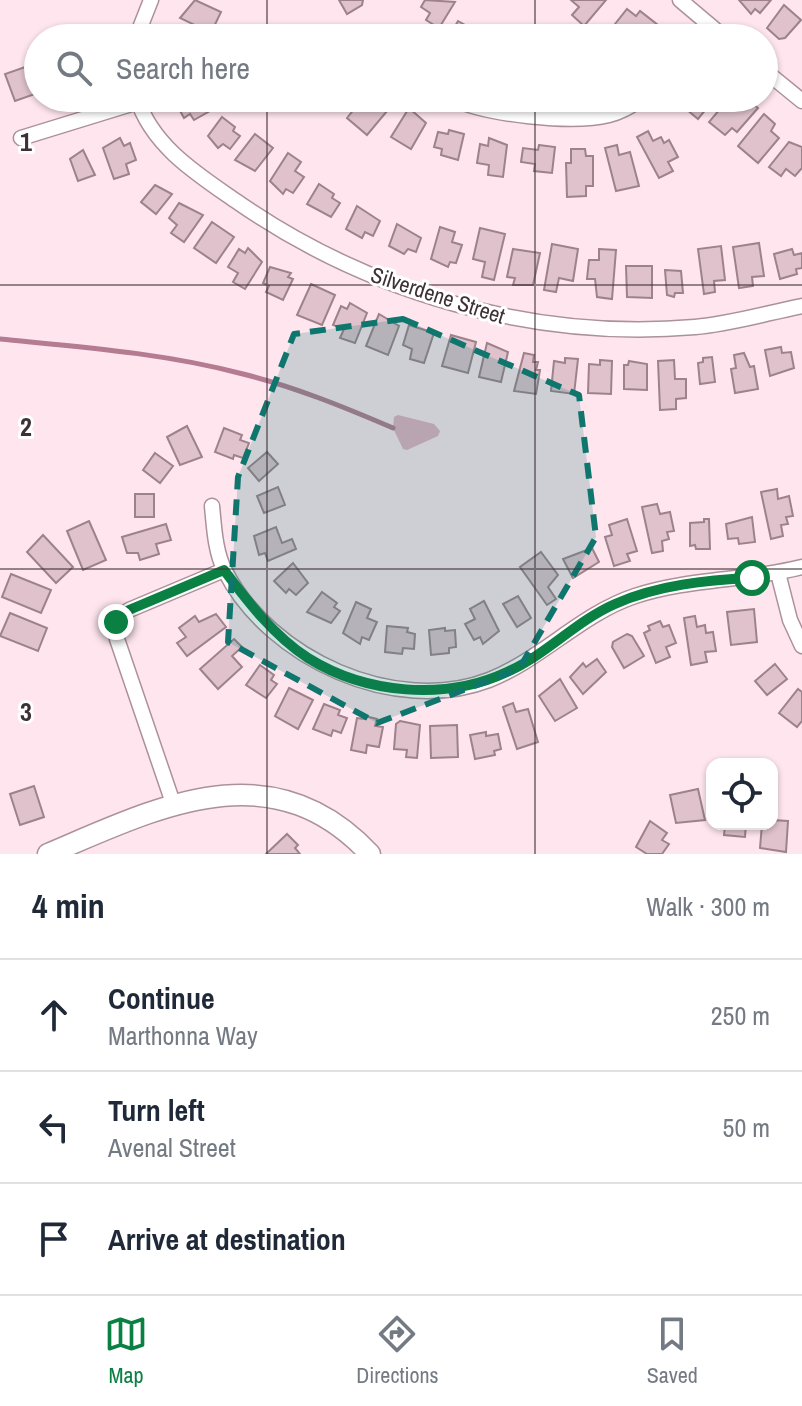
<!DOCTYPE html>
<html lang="en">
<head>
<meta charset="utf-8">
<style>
	body { margin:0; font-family:"Archivo Narrow",sans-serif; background:#f2f2f3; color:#1f2937 }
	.controls { position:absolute; right:24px; bottom:24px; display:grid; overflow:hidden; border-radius:16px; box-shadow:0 2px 6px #0004 }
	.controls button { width:72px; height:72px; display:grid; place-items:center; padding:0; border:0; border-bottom:2px solid #e0e1e3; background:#fff; color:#1f2937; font:40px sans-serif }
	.stop { position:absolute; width:24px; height:24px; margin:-18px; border:6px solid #0b8043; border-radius:50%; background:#fff }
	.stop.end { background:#0b8043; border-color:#fff; box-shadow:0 2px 8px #0008 }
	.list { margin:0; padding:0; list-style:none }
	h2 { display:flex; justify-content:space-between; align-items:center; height:104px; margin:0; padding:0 32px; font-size:34px }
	h2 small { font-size:26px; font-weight:400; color:#747a83 }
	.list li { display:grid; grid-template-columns:52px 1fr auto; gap:24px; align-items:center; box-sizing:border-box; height:112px; padding:0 32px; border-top:2px solid #e0e1e3 }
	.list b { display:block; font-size:30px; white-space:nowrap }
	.list p { margin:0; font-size:26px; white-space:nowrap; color:#747a83 }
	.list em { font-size:26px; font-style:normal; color:#747a83 }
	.icon { flex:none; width:44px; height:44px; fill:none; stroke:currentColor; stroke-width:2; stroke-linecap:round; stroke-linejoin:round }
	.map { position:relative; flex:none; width:802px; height:854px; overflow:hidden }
	.search { position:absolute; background:#fff; box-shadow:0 2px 6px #0004; left:24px; right:24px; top:24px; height:88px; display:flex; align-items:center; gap:20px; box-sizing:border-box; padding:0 28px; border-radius:44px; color:#747a83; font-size:30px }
	.sheet { height:440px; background:#fff }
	nav { display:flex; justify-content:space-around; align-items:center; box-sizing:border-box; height:112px; border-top:2px solid #e0e1e3; background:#fff; font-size:22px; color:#747a83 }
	nav a { display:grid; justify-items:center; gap:4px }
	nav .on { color:#0b8043 }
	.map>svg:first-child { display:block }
</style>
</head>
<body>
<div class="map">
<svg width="802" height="854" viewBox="0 0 802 854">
	<rect width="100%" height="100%" fill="#fee5ee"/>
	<polygon fill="#e4afc3" points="398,415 434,424 440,431 438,436 407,450 403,449 393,428 394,417"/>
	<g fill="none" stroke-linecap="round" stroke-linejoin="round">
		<path stroke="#b47b91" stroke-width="5" d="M0,339C81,347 164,353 243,374C295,387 344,407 393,428"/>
	</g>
	<g fill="#dfc2cc" stroke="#9d828b" stroke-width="2">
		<polygon points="195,0 221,12 211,33 180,18"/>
		<polygon points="339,0 363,0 362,5 347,14"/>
		<polygon points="425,0 455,2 439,28 426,20 430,13 421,7"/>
		<polygon points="571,0 606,0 584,26 572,15 579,7"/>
		<polygon points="739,0 771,0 760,13 755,9 751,14"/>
		<polygon points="784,5 801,20 785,38 779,39 767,28"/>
		<polygon points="627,9 636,16 640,11 663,29 655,38 632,38 615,24"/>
		<polygon points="458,21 472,29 467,38 448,38"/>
		<polygon points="308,31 332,33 331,38 308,38"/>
		<polygon points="28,66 38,93 15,101 5,74"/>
		<polygon points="211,98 204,101 210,111 194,120 190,114 184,118 178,107 181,105 180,98"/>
		<polygon points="363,98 373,98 388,110 367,135 347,118"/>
		<polygon points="688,98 715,98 698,119 686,109 693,101"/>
		<polygon points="729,98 740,106 746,98 758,108 737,132 732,128 725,135 709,122"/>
		<polygon points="409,108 426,123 411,149 391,137"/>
		<polygon points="764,114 775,124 771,131 779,138 758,163 738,146"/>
		<polygon points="222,117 235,127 233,131 240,136 230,149 223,144 218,148 208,136"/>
		<polygon points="449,130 464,134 458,160 441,155 442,149 434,147 438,132 448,134"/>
		<polygon points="648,131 653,141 661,137 664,143 669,140 678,157 668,162 673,171 659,178 637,137"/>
		<polygon points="255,134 273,148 255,171 235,160"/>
		<polygon points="120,138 124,146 130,143 136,160 126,164 129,174 114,179 103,148"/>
		<polygon points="489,138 507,145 503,177 488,175 489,165 477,163 480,144 488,146"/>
		<polygon points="789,142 802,147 802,168 795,176 786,169 781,176 769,167"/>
		<polygon points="539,145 555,147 552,173 534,171 535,164 521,162 523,148 538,150"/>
		<polygon points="617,145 619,155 630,152 639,186 616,191 605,148"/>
		<polygon points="571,149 585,149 586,156 593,156 593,186 586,186 586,196 567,197 566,163 571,163"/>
		<polygon points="83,150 95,175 78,181 70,159"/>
		<polygon points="288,153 301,162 295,171 304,177 293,193 286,189 283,194 270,181"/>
		<polygon points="319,184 334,194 332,198 340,203 331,217 307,204"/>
		<polygon points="155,185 172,194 156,214 141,202"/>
		<polygon points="179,203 203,215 184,242 171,233 177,225 169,218"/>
		<polygon points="357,206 380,221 373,236 365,232 362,238 346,229"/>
		<polygon points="212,222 234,237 216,263 194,248"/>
		<polygon points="397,224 421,238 416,252 408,249 404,254 389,246"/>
		<polygon points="440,227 455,232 452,242 462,245 456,263 450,262 448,267 431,259"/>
		<polygon points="480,228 505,234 494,280 482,277 485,262 473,259"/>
		<polygon points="759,243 764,276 752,277 753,286 739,288 733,247"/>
		<polygon points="552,244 578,249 573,281 559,278 556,292 544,290"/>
		<polygon points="721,246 725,280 714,281 715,292 704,294 698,249"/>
		<polygon points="248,248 262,262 245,289 233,282 238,273 228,267 239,249 245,253"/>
		<polygon points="513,249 540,253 533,285 513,285 515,278 507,277"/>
		<polygon points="599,249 616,250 612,299 597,297 595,279 587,279 589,260 599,260"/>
		<polygon points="792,249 794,255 802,253 802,268 796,269 797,274 780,279 774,254"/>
		<polygon points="626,266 652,266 652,298 627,297"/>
		<polygon points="270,267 291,273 288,277 293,279 283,300 266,292 269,286 263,283"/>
		<polygon points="665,270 681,271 683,293 675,293 674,297 667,295"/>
		<polygon points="311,284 335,295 322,325 297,315"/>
		<polygon points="350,303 367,313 355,343 340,338 344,329 333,325 341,306 347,309"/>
		<polygon points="379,314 399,326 388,355 366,346"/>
		<polygon points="409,325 434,333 424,363 410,359 412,349 403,345"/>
		<polygon points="451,335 476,342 468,373 442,366"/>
		<polygon points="487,343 508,352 501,382 479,377"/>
		<polygon points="781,347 782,353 791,352 794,368 770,376 765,350"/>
		<polygon points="524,353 534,355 533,362 538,362 536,370 540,370 536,394 514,391"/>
		<polygon points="744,353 750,367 754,366 758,389 735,393 731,369 736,368 734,355"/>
		<polygon points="712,357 715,382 700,384 698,363 703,362 703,358"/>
		<polygon points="565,358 578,359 574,394 551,391 554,361 565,363"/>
		<polygon points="600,360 612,361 611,394 588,393 589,364 600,365"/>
		<polygon points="674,360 675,379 686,379 686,398 676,399 676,409 660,410 658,361"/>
		<polygon points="629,361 647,364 647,390 624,389 624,365 628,365"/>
		<polygon points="187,426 202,457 180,465 167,437"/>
		<polygon points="224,428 242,435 240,440 249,443 243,458 234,455 233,459 215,452"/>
		<polygon points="267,452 278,464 259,481 248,468"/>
		<polygon points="155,453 173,466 160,483 143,470"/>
		<polygon points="278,487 285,505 264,513 257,496"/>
		<polygon points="777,489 778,499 789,496 793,516 786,517 788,524 781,525 783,536 771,539 761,492"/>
		<rect x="135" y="494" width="19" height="23"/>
		<polygon points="657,504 660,514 670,512 674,531 667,532 669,539 662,541 663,551 652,553 642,507"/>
		<polygon points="752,517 755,542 739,544 738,538 728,539 726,524"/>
		<polygon points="627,519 637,551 627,554 630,561 614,566 605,537 612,535 609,525"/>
		<polygon points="704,519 709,519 710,549 696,549 695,545 690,546 690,523 704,522"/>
		<polygon points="89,521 106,560 83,570 67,531"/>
		<polygon points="166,524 171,540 156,544 159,554 140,560 138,553 127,553 122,537"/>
		<polygon points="276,527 282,543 292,539 296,549 268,561 265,553 259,555 254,536"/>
		<polygon points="43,535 73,567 56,583 27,552"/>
		<polygon points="592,548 599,562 573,578 563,559"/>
		<polygon points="541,552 558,575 548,587 556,599 547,605 520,567"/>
		<polygon points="293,563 308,583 296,595 289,589 286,593 274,581"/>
		<polygon points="11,574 51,590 41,613 2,597"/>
		<polygon points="322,592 337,603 334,607 340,611 331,623 307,612"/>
		<polygon points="518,596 531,618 517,627 503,604"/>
		<polygon points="484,601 499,631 483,644 480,637 474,640 465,624 475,619 470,609"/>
		<polygon points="356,602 371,609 367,618 377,622 369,640 362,637 360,644 343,633"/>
		<polygon points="754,609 757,642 731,645 727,612"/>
		<polygon points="10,613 47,628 38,651 0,636"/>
		<polygon points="216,614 226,627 187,656 177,643 186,637 179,628 195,616 199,622"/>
		<polygon points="695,616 697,627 705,625 706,633 713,632 716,651 705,652 707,662 691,665 684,618"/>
		<polygon points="660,621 663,627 669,625 676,643 666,647 670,657 656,663 644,633 650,630 648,626"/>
		<polygon points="387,626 408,628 407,632 415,634 414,649 403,648 402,654 385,652"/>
		<polygon points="445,628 445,631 455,630 456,647 449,648 449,653 431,655 429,630"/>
		<polygon points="627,634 632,636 644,656 624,668 612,647 613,642"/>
		<polygon points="234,639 242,647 232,656 242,667 218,689 200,669"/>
		<polygon points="597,659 606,672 583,694 570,677 583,663 586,667"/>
		<polygon points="775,664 787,679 767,695 755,681"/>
		<polygon points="260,665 274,675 271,680 277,684 266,698 246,685"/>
		<polygon points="560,679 577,708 555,721 539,696"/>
		<polygon points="289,688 313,700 298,729 275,716"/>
		<polygon points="798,689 802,692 802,721 797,727 779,713"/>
		<polygon points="513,703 516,712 528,709 538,742 517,749 503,707"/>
		<polygon points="324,704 340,710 338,715 347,718 341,733 333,730 331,736 313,729"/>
		<polygon points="365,716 377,719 375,726 383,727 379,747 367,745 366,753 351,750 357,718 365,719"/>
		<polygon points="400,721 420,725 417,758 406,757 407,750 394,749 396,724"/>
		<polygon points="457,725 458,757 431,758 430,726"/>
		<polygon points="486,732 486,736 498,734 501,749 494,751 495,755 475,759 470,735"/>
		<polygon points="34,786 44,817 20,825 10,794"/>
		<polygon points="698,789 705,820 676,823 670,795"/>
		<polygon points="772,820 788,821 786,852 760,848 762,824 772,824"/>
		<polygon points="650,821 667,833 662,840 669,844 662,854 647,854 636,847"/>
		<polygon points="746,824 745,837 724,835 725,826 718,825"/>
		<polygon points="287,834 298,845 295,848 300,854 266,854"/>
	</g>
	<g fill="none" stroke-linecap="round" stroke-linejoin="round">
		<g stroke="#ac919a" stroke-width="17">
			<g id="street">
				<polyline points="680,0 725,38"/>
				<polyline points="136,38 151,0"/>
				<polyline points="697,38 708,24"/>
				<polyline points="764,70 802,101"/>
				<path d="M137,98C152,146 197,174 236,201C368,293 533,341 695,327C731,324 767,313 802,306"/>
				<path d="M452,98C485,115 573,124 609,115C621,112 633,105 643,98"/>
				<polyline points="21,138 138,102"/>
				<path d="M212,506C214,526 215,552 225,571C270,659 395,716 489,680C542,659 581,614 635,596C689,578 747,581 802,567"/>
				<polyline points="778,573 790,620 802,646"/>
				<polyline points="173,803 117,639 116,622 129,610 224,570"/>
			</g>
		</g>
		<g stroke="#ac919a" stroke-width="23">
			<path id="secondary" d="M48,854C157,808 271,748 370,854"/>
		</g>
		<use href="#street" stroke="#fff" stroke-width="14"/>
		<use href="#secondary" stroke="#fff" stroke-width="20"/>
	</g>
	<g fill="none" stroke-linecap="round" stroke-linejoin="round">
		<path stroke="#0b8043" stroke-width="10" d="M116,622L129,610L224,570C248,602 274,636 308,658C366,694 445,701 507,672C546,655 576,621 615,604C657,585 707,580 752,578"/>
	</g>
	<path fill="#0f766e" fill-opacity="0.2" stroke="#0f766e" stroke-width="6" stroke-dasharray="16 10" stroke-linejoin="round" d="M403,319L579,395L596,537L519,669L377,723L228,642L238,477L294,334Z"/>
	<path fill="none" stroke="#3d3135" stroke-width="2" stroke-opacity="0.55" d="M267,0V38M535,0V38M267,98V854M535,98V854M0,285H802M0,569H802"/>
	<g text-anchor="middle" stroke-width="6" stroke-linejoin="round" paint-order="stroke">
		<g font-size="22" fill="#3d3135" stroke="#fff">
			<text transform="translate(438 295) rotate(18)" y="8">Silverdene Street</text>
		</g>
	</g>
	<g font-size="26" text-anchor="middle" font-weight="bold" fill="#3d3135" stroke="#fff" stroke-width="6" stroke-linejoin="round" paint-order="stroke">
		<text x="26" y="151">1</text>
		<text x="26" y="436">2</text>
		<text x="26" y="721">3</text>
	</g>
</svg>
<div class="controls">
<button><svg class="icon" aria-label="locate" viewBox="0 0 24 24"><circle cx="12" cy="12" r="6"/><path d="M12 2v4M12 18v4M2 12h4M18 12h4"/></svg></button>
</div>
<div class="stop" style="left:752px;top:578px"></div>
<div class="stop end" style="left:116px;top:622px"></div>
<div class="search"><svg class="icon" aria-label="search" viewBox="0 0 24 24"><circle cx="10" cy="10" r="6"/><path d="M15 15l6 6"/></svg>Search here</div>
</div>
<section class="sheet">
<h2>4 min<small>Walk · 300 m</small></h2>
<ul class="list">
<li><svg class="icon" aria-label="ahead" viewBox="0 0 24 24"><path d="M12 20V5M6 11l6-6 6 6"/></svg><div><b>Continue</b><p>Marthonna Way</p></div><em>250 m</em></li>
<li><svg class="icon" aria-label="left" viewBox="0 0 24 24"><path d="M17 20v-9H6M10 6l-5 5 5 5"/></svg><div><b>Turn left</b><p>Avenal Street</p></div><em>50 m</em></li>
<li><svg class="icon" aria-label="arrive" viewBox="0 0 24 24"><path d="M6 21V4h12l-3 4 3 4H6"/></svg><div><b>Arrive at destination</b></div></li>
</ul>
</section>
<nav>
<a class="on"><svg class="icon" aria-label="map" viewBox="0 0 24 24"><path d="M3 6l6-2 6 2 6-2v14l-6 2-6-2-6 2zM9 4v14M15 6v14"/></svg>Map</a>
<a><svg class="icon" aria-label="directions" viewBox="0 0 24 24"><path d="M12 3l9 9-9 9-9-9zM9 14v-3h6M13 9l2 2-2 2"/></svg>Directions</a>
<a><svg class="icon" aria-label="saved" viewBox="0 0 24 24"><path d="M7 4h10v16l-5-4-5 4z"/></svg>Saved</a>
</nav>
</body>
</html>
